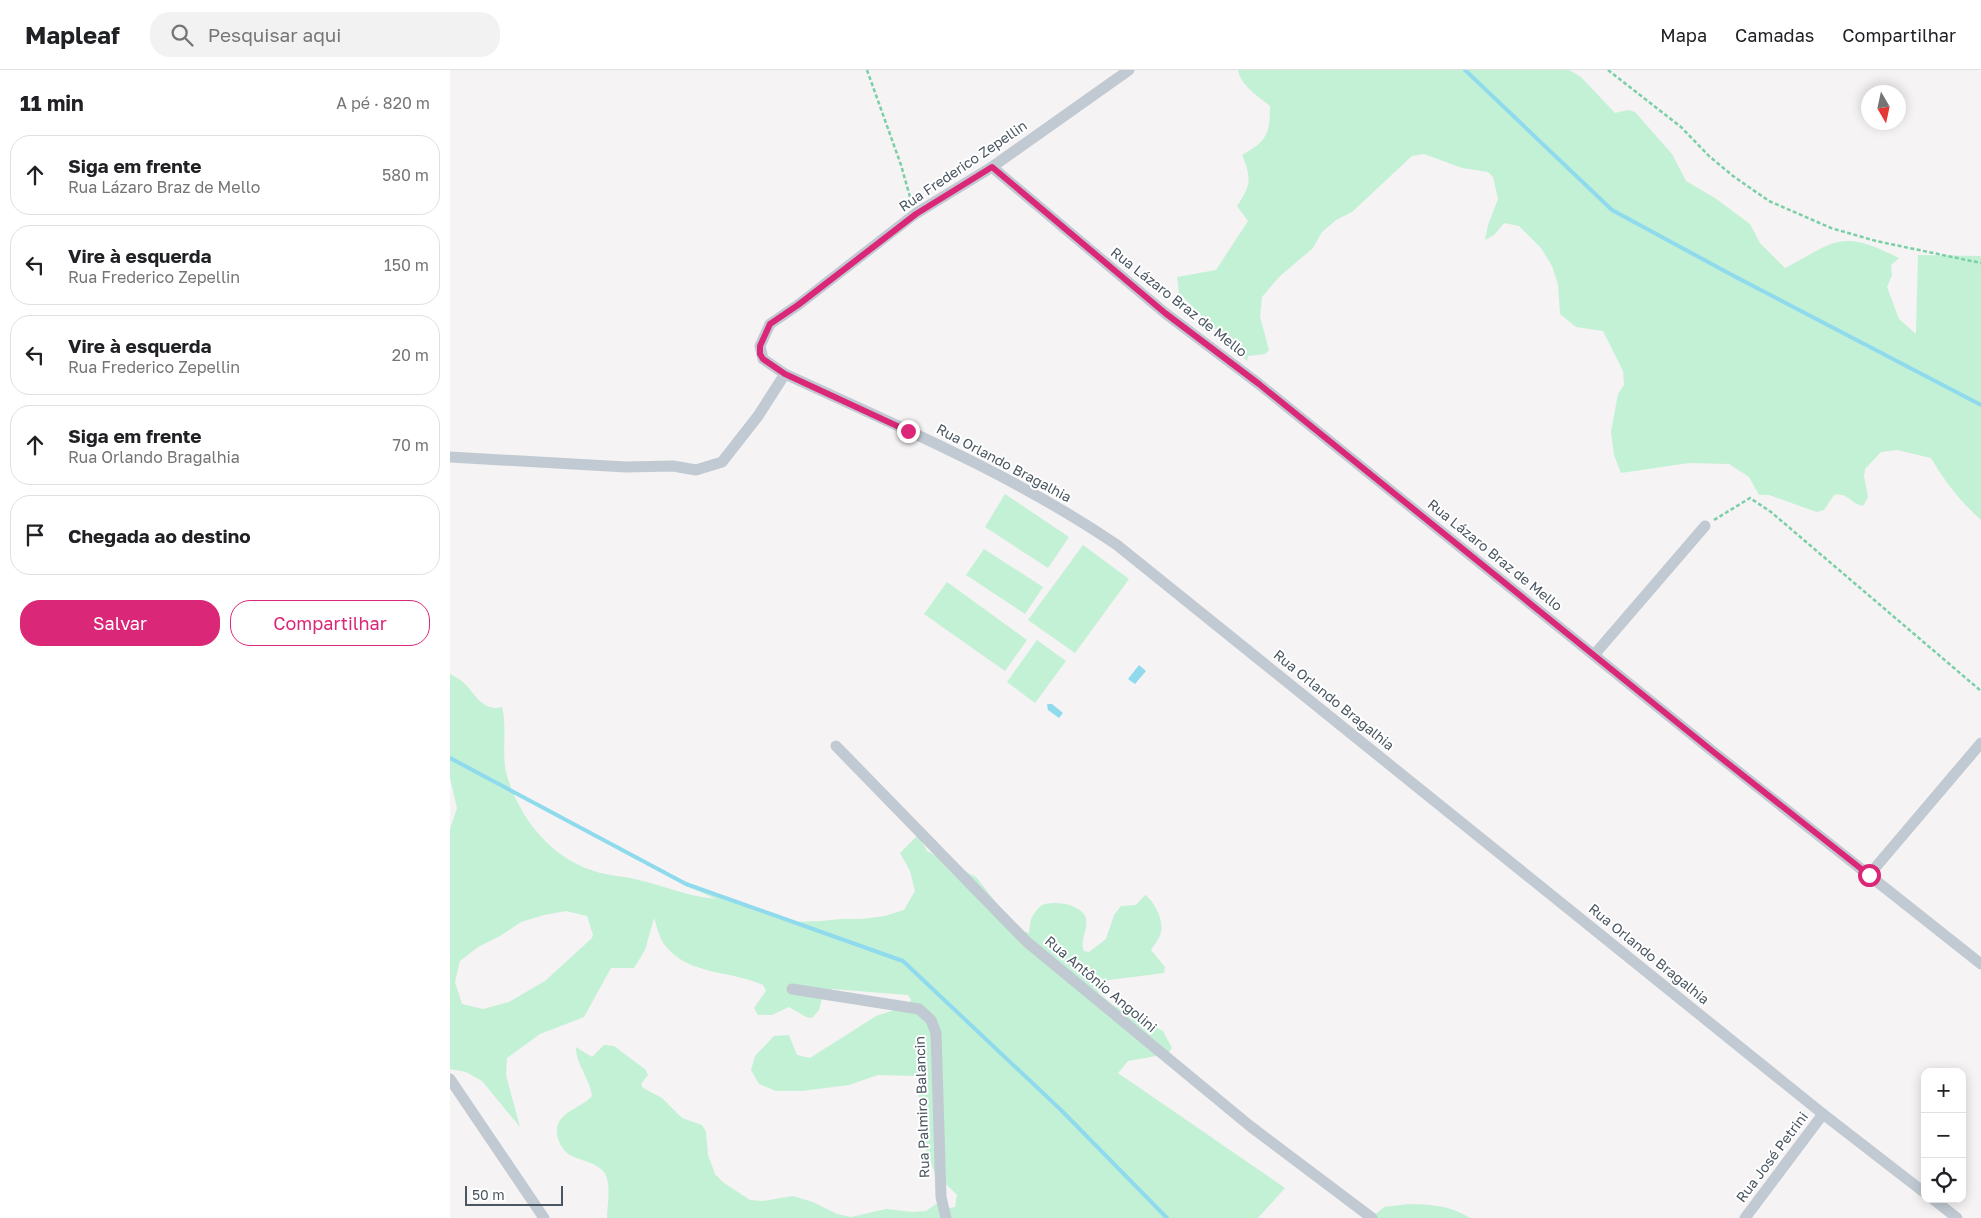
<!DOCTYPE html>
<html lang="pt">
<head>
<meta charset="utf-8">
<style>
	body { margin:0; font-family:"Golos Text",sans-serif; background:#f2f2f2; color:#202124 }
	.controls { position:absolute; right:15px; bottom:15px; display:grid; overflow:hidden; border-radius:10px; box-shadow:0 2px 12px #0003 }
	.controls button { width:45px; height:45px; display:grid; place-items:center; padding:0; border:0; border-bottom:1px solid #e0e0e0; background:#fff; color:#202124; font:25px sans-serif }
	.compass { position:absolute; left:1411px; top:15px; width:45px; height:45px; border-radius:50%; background:#fff; box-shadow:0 2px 12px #0003; rotate:171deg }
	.scale { position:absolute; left:15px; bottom:12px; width:98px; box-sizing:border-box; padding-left:5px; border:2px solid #4a5661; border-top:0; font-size:14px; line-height:18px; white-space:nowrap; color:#4a5661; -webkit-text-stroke:4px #fff; paint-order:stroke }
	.stop { position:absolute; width:15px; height:15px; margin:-11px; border:4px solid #db2777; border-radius:50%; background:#fff }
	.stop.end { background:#db2777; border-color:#fff; box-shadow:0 1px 5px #0008 }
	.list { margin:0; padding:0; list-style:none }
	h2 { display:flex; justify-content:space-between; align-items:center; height:65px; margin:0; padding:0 20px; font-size:21px }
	h2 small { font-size:16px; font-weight:400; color:#757577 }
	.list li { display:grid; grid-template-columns:32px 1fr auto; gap:15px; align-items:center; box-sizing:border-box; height:80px; margin:0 10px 10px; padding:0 10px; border:1px solid #e0e0e0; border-radius:20px }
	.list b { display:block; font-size:19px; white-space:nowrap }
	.list p { margin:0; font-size:16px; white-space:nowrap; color:#757577 }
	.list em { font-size:16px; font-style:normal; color:#757577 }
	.actions { display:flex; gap:10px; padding:15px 20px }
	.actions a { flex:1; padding:11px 0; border:1px solid #db2777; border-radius:20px; text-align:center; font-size:18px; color:#db2777 }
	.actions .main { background:#db2777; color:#fff }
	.icon { flex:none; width:28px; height:28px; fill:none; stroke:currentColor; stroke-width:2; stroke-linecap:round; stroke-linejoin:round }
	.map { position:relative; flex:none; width:1531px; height:1148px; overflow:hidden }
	header { display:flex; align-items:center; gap:30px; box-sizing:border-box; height:70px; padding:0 25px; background:#fff; border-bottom:1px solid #e0e0e0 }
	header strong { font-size:24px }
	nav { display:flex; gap:28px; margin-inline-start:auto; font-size:18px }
	.search { width:350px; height:45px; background:#f2f2f2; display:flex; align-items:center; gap:12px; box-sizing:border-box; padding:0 18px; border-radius:20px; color:#757577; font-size:19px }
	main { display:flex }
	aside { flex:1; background:#fff }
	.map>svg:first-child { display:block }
</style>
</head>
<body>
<header>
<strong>Mapleaf</strong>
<div class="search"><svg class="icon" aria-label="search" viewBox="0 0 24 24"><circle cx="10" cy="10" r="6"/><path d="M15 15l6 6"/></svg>Pesquisar aqui</div>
<nav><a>Mapa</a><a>Camadas</a><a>Compartilhar</a></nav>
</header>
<main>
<aside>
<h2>11 min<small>A pé · 820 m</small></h2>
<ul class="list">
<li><svg class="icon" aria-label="ahead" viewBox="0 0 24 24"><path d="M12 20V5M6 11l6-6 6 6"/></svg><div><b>Siga em frente</b><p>Rua Lázaro Braz de Mello</p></div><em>580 m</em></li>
<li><svg class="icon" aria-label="left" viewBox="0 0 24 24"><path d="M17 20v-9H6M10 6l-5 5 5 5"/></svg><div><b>Vire à esquerda</b><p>Rua Frederico Zepellin</p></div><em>150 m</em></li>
<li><svg class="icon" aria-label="left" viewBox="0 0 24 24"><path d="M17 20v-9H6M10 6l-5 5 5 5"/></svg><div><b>Vire à esquerda</b><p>Rua Frederico Zepellin</p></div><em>20 m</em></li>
<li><svg class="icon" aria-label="ahead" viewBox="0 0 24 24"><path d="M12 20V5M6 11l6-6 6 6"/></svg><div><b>Siga em frente</b><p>Rua Orlando Bragalhia</p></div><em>70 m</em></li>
<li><svg class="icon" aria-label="arrive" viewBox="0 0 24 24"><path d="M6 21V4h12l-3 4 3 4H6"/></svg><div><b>Chegada ao destino</b></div></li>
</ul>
<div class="actions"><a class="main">Salvar</a><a>Compartilhar</a></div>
</aside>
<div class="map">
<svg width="1531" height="1148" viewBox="0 0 1531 1148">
	<rect width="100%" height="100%" fill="#f5f3f3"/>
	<g fill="#c3f1d5" fill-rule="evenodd">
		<path d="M788,0H1119L1131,7L1165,43L1178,40L1185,42L1222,84L1236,111L1265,128L1300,154L1310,173L1335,198C1350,191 1365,180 1381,174C1404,165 1428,178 1449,188L1441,195L1442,205L1437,217L1449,249L1466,264L1468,185L1531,186V450C1509,430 1496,413 1481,388L1447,380L1431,382L1415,399L1414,406L1418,427L1413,436C1401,434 1398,422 1384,425L1374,440L1367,442L1319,425H1309L1299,407L1279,394L1239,393L1171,403L1164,385L1161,362L1168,324L1174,315L1173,301L1153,261L1126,257L1110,244L1108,214L1102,196L1091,178L1069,156L1054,153L1044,165L1035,170L1038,155L1048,129L1043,107L1038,102L1012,98L974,84L962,86L902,142L886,150L872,162L863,178L829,207L812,227L810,247L819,280L815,284L798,286L797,291L729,223L727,207L766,200L798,151L787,136C801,116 802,108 792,85C817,71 820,64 820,36C809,27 790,15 788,0Z"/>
		<polygon points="555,424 619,467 598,498 535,457"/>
		<polygon points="633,475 679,509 625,583 578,550"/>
		<polygon points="534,479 593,517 575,544 516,505"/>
		<polygon points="497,512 577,570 555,601 474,544"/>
		<polygon points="587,570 616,591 585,633 557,612"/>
		<path d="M0,604C5,607 10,609 14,613C26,625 33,642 52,637C58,661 50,686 58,709C71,750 102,788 144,801C159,806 174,806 189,810C214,816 240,827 266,829L239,817L341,852L371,851L391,849H412L435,846L454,840L465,821L460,801L450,783L468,765L477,781L526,807L567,859L579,863C580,857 580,848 584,844C586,841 589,837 592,835C603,830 630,834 635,846C640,858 629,870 634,881L639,882L656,869L664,845L671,836L686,835L695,825C704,831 714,850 711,862C710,868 704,875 701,880L715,897L714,903L651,911L646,915L649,923L663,935L713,961L722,978L718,984L678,991L668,1003L835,1118L808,1148H157C157,1135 162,1114 154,1102C146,1092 131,1091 120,1085C109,1079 102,1059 111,1049C119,1039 133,1036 142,1026C140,1009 125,993 126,977L142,987L154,975L164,976L196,1000L198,1005L191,1014L193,1018L212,1028L232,1048L252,1055L256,1062L258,1085L265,1104L274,1113L300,1130L313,1131L343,1126L363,1132L387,1144L401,1147L436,1139L463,1142L476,1141L489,1132L500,1138L505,1137L507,1125L485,1103L477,1084L472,1063L474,1039L467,1022L469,1011L467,1006L428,1005L399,1015L352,1021H326L309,1014L301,1000L305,986L324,966L339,965L347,985L360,988L426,946L457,936L461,930L458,925L382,919L373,924L369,940L362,948L356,947L339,937L322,945H308L304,938L316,921L313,915C281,900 237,906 214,874C209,867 207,856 204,848L195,880L184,898H161L134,947L90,964L57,988L56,1005L70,1057L32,1011L16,1002L0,999V759L7,738L0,708ZM116,841L137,846L143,865L142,868L95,911L59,932L33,939L12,934L5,912L10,891L28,877L50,866L71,852L94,845Z"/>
		<path d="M959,1134C984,1135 999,1135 1020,1148H921L934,1137Z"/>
	</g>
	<g fill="#90daee">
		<polygon points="689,595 696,601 685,614 678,609"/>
		<polygon points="597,634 602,634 613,643 609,648 598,640"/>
	</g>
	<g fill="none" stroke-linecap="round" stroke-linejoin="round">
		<g stroke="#90daee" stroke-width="4">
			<polyline points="1015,0 1162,140 1282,205 1531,335"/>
			<polyline points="0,688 236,814 453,891 612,1041 717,1148"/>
		</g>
		<g stroke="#7ad0a6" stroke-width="2.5" stroke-dasharray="4 2.5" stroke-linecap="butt">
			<polyline points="417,0 451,95 462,134"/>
			<polyline points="1158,0 1231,57 1259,86 1283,106 1319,131 1381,158 1426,171 1531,193"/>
			<polyline points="1264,450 1300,428 1321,442 1531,621"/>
		</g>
		<g stroke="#c1cad2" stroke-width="11">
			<path d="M679,0L542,97L465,144L348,235L320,254L310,276L313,289L335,304C448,356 564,405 667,475L1373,1044L1475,1123"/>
			<polyline points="542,97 715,243 809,314 1266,684 1531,894"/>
			<polyline points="0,387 176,397 223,396 246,400 272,392 308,346 335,304"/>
			<polyline points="1144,585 1255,456"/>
			<polyline points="386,676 577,872 800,1056 922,1148"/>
			<polyline points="1419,805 1531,673"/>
			<polyline points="342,919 469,939 481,950 486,963 491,1127 496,1148"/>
			<polyline points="0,1009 94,1148"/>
			<polyline points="1483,1129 1507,1148"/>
			<polyline points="1295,1148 1373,1044"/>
		</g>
	</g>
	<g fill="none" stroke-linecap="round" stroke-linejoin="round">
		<polyline stroke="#db2777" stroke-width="6" points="458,361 335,304 313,289 310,284 310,276 320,254 348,235 466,144 542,97 715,243 809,314 1266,684 1419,805"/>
	</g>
	<g text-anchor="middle" stroke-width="4" stroke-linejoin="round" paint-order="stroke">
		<g font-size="14" fill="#4a5661" stroke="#fff">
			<text transform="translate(513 96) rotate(-34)" y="5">Rua Frederico Zepellin</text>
			<text transform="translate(729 232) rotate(38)" y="5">Rua Lázaro Braz de Mello</text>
			<text transform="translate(554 393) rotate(28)" y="5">Rua Orlando Bragalhia</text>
			<text transform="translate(1045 485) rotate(39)" y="5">Rua Lázaro Braz de Mello</text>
			<text transform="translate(884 630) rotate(39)" y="5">Rua Orlando Bragalhia</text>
			<text transform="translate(1199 884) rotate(39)" y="5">Rua Orlando Bragalhia</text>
			<text transform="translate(651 914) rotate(40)" y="5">Rua Antônio Angolini</text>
			<text transform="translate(472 1037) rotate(-92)" y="5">Rua Palmiro Balancin</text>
			<text transform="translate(1322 1087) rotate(-53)" y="5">Rua José Petrini</text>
		</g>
	</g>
</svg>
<div class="controls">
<button>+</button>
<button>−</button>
<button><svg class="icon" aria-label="locate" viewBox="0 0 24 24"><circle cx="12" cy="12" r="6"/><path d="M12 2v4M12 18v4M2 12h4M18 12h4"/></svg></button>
</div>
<svg class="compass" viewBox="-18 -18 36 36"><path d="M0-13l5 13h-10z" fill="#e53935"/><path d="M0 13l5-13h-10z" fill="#757577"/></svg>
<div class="scale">50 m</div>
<div class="stop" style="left:1419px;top:805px"></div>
<div class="stop end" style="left:458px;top:361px"></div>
</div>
</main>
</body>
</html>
